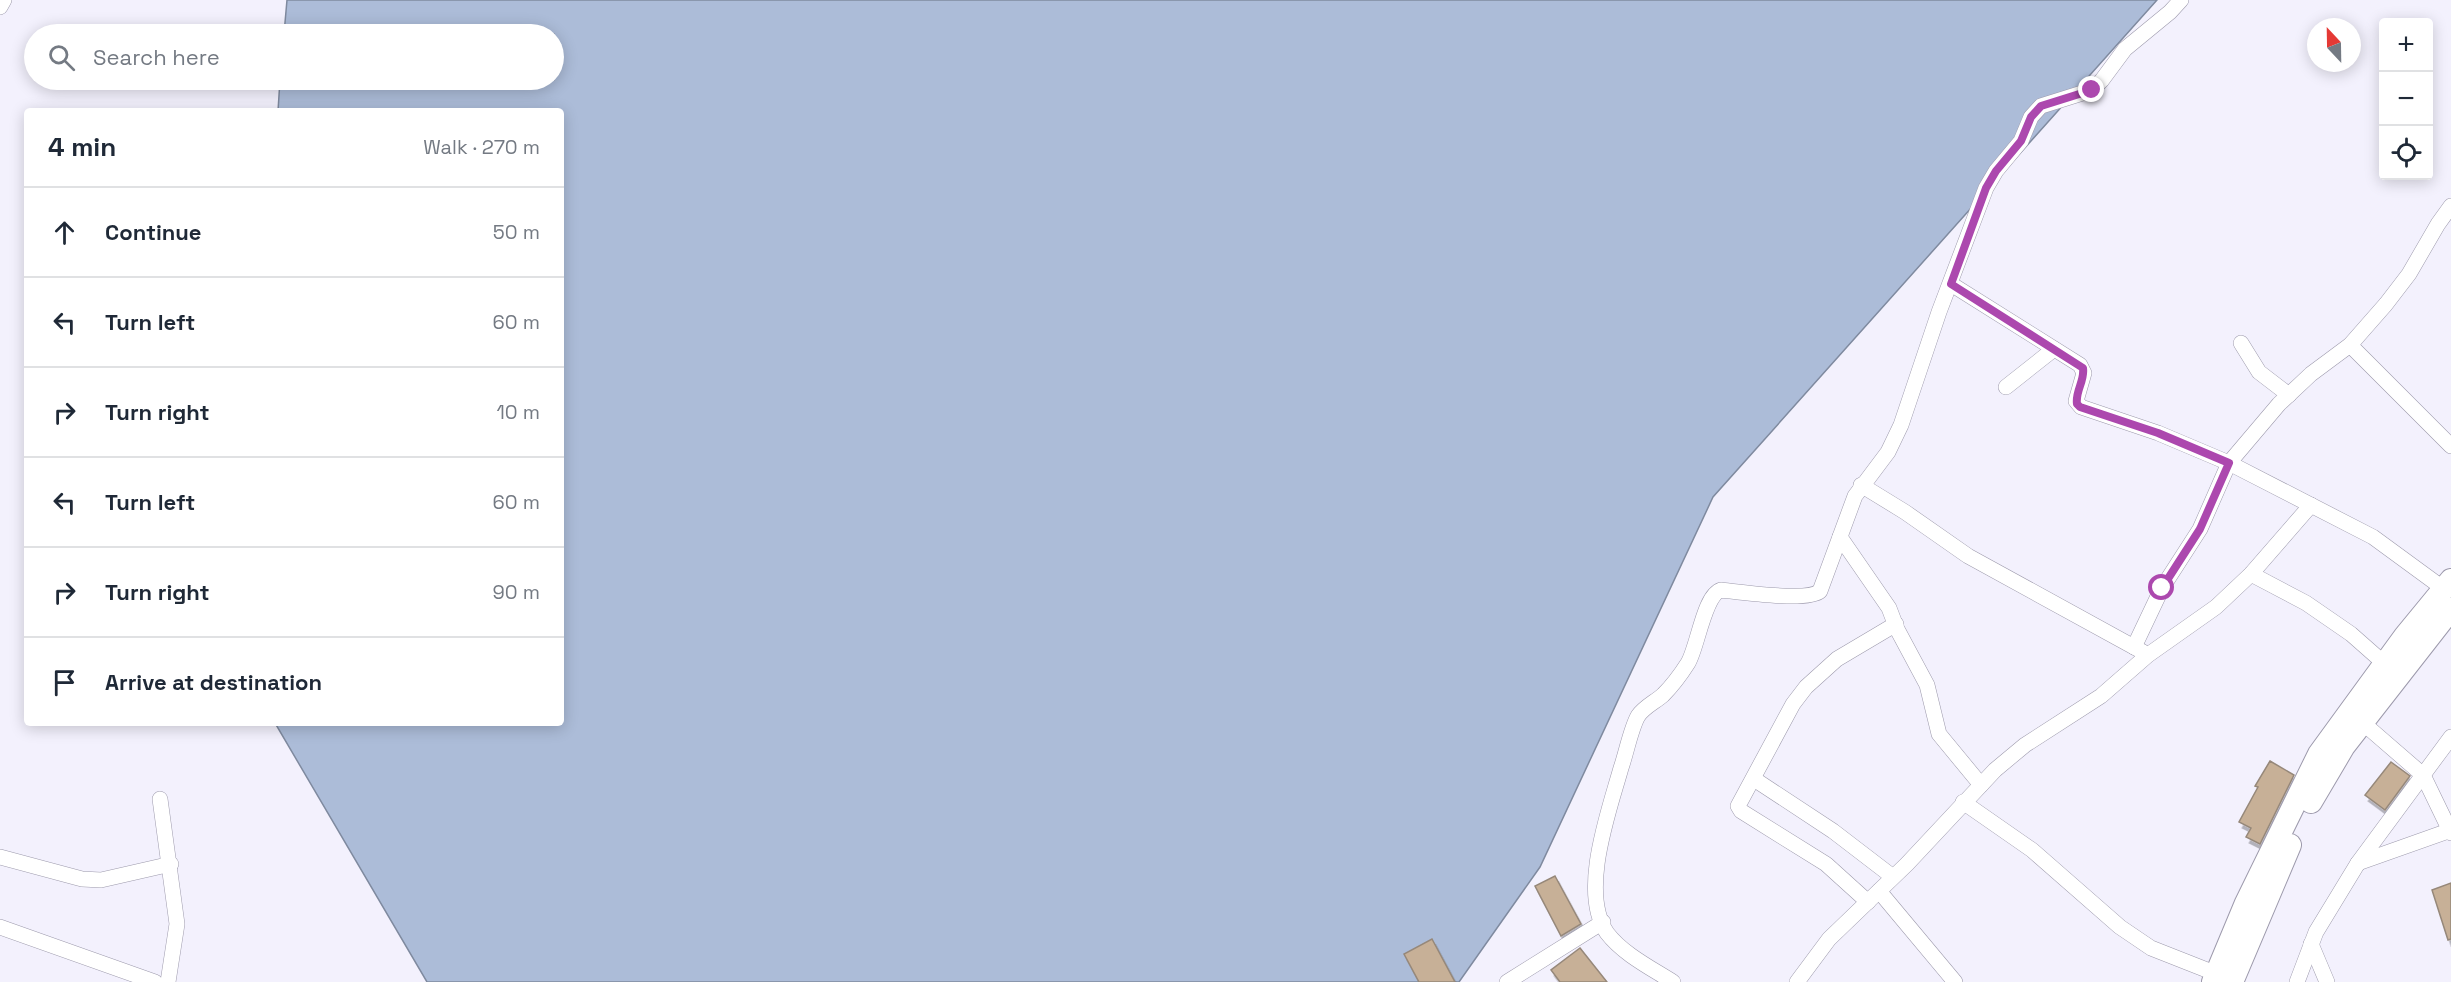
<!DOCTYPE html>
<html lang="en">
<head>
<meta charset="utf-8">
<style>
	body { margin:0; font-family:"Space Grotesk",sans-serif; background:#f2f2f3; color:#1f2937 }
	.controls { position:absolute; right:18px; top:18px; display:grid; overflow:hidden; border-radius:6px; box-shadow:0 3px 15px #0003 }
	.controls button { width:54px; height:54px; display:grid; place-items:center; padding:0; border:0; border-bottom:2px solid #e0e1e3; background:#fff; color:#1f2937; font:30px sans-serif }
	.compass { position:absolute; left:2307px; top:18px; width:54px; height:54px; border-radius:50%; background:#fff; box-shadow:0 3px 15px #0003; rotate:338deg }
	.stop { position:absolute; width:18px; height:18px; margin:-14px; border:4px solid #ac48ae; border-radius:50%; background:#fff }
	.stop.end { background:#ac48ae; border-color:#fff; box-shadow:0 2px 6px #0008 }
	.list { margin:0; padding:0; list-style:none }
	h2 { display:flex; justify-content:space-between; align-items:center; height:78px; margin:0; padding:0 24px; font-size:26px }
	h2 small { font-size:20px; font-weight:400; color:#747a83 }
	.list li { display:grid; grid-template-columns:39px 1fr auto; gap:18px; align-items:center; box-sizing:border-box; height:90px; padding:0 24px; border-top:2px solid #e0e1e3 }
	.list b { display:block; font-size:22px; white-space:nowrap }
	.list em { font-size:20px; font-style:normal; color:#747a83 }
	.icon { flex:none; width:33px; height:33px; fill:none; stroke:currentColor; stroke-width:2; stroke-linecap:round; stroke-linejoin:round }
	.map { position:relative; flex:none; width:2451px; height:982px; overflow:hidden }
	.search { position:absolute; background:#fff; box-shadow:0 3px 15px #0003; left:24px; top:24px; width:540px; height:66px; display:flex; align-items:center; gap:15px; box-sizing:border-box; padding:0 21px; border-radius:33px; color:#747a83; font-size:22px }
	.panel { position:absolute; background:#fff; box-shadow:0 3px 15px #0003; left:24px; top:108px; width:540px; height:618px; border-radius:6px }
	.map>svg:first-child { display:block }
</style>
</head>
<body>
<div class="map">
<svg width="2451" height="982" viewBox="0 0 2451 982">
	<defs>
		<filter id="shadow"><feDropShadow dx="3.5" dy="6" stdDeviation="0" flood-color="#0004"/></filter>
	</defs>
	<rect width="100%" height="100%" fill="#f3f1fd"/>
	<polygon fill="#acbcd8" stroke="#7f8a9f" stroke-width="1.5" points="287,0 2157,0 1713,497 1540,867 1459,982 427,982 275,723 561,723 561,111 278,111 280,80 554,80 554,34 284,34"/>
	<g fill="#c7b097" stroke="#96887a" stroke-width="1.5" filter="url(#shadow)">
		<polygon points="2270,761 2294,775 2260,844 2246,837 2251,828 2239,822 2258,787 2255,786"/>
		<polygon points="2391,762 2410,776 2385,810 2365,795"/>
		<polygon points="1555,876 1581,924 1561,936 1535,886"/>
		<polygon points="2451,883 2451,939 2448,940 2432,890"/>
		<polygon points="1432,939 1455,982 1419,982 1404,954"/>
		<polygon points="1580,948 1607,982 1560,982 1551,970"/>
	</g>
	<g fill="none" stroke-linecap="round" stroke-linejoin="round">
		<g stroke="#9d9aac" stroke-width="16">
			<g id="street">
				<polyline points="0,7 4,0"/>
				<polyline points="1951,284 2080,365 2084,373 2076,401 2081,407 2158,433 2229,463 2373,537 2444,589"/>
				<polyline points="2241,343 2259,372 2289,395"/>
				<polyline points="2350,345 2451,446"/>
				<polyline points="2006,387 2054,349"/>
				<polyline points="1861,485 1905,512 1968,556 2143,652"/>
				<polyline points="1840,537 1889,608 1897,629 1927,685 1939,734 1981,785"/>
				<polyline points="2251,574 2306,603 2351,634 2385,664"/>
				<polyline points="2134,647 2162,588 2200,529 2229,463 2279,404 2311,374 2350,345 2386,304 2409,274 2438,224 2451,206"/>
				<polyline points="2356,717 2423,775 2451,833"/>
				<polyline points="1754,779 1833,831 1893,877"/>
				<polyline points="160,799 177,924 168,982"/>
				<polyline points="1963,802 2032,850 2120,927 2151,948 2217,974"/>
				<polyline points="0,857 82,879 101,880 171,864"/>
				<polyline points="2358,863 2451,830"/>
				<polyline points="1879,891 1955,982"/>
				<polyline points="1868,902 1826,864 1741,811 1738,806 1793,704 1806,687 1837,659 1896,624"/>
				<polyline points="0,927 155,982"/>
				<polyline points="2311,944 2327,982"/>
				<polyline points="1507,982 1603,922"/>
				<path d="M1673,982C1651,968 1623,954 1607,933C1579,892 1609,811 1621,768C1626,754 1631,728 1638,716C1644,707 1655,702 1663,695C1672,686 1681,674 1688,663C1698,646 1704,595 1721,590C1740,592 1808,602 1820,591L1855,496L1888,452L1901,425L1939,312L1986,188L1996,171L2021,141L2031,117L2041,106L2092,90L2102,80L2125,49L2170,12L2181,0"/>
				<polyline points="1797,982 1829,939 1907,864 1995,770 2025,745 2101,696 2148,655 2216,607 2251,574 2311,505"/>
				<polyline points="2297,982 2316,932 2358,863 2451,737"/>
			</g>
		</g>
		<g stroke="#9d9aac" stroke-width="24">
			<g id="secondary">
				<polyline points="2311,802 2344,746 2451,609"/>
				<polyline points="2213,982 2246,903 2319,754 2405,636 2451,580"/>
				<polyline points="2232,982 2290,845"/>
			</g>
		</g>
		<use href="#street" stroke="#fff" stroke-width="15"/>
		<use href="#secondary" stroke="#fff" stroke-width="22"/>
	</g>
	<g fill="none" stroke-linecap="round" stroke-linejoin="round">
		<path stroke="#ac48ae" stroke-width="8" d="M2092,90L2041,106L2031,117L2021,141L1996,171L1986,188L1951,284L2083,368C2085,381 2075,391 2077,404L2080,407L2158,433L2229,463L2200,529L2162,588"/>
	</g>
</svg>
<div class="controls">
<button>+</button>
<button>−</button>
<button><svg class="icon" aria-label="locate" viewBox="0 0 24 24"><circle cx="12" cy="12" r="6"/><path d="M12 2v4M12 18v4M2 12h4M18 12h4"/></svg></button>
</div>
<svg class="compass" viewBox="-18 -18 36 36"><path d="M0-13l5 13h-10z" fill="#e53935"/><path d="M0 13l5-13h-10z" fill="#747a83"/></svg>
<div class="stop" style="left:2162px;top:588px"></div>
<div class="stop end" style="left:2092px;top:90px"></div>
<div class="search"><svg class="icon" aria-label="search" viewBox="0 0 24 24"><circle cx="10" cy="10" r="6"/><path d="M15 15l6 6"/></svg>Search here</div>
<section class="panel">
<h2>4 min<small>Walk · 270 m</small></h2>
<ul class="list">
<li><svg class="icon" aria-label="ahead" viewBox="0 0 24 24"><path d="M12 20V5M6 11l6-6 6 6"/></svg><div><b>Continue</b></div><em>50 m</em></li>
<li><svg class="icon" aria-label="left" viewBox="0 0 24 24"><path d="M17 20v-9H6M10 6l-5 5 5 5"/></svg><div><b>Turn left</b></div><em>60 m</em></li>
<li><svg class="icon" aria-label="right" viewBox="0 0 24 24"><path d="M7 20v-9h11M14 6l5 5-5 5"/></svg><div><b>Turn right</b></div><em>10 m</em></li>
<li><svg class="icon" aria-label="left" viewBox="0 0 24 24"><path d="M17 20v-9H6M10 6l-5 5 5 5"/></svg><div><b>Turn left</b></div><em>60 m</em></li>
<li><svg class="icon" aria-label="right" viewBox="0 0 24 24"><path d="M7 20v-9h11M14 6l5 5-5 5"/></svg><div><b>Turn right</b></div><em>90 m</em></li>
<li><svg class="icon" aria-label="arrive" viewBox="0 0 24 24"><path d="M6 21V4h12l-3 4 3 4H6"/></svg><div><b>Arrive at destination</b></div></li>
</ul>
</section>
</div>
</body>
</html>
